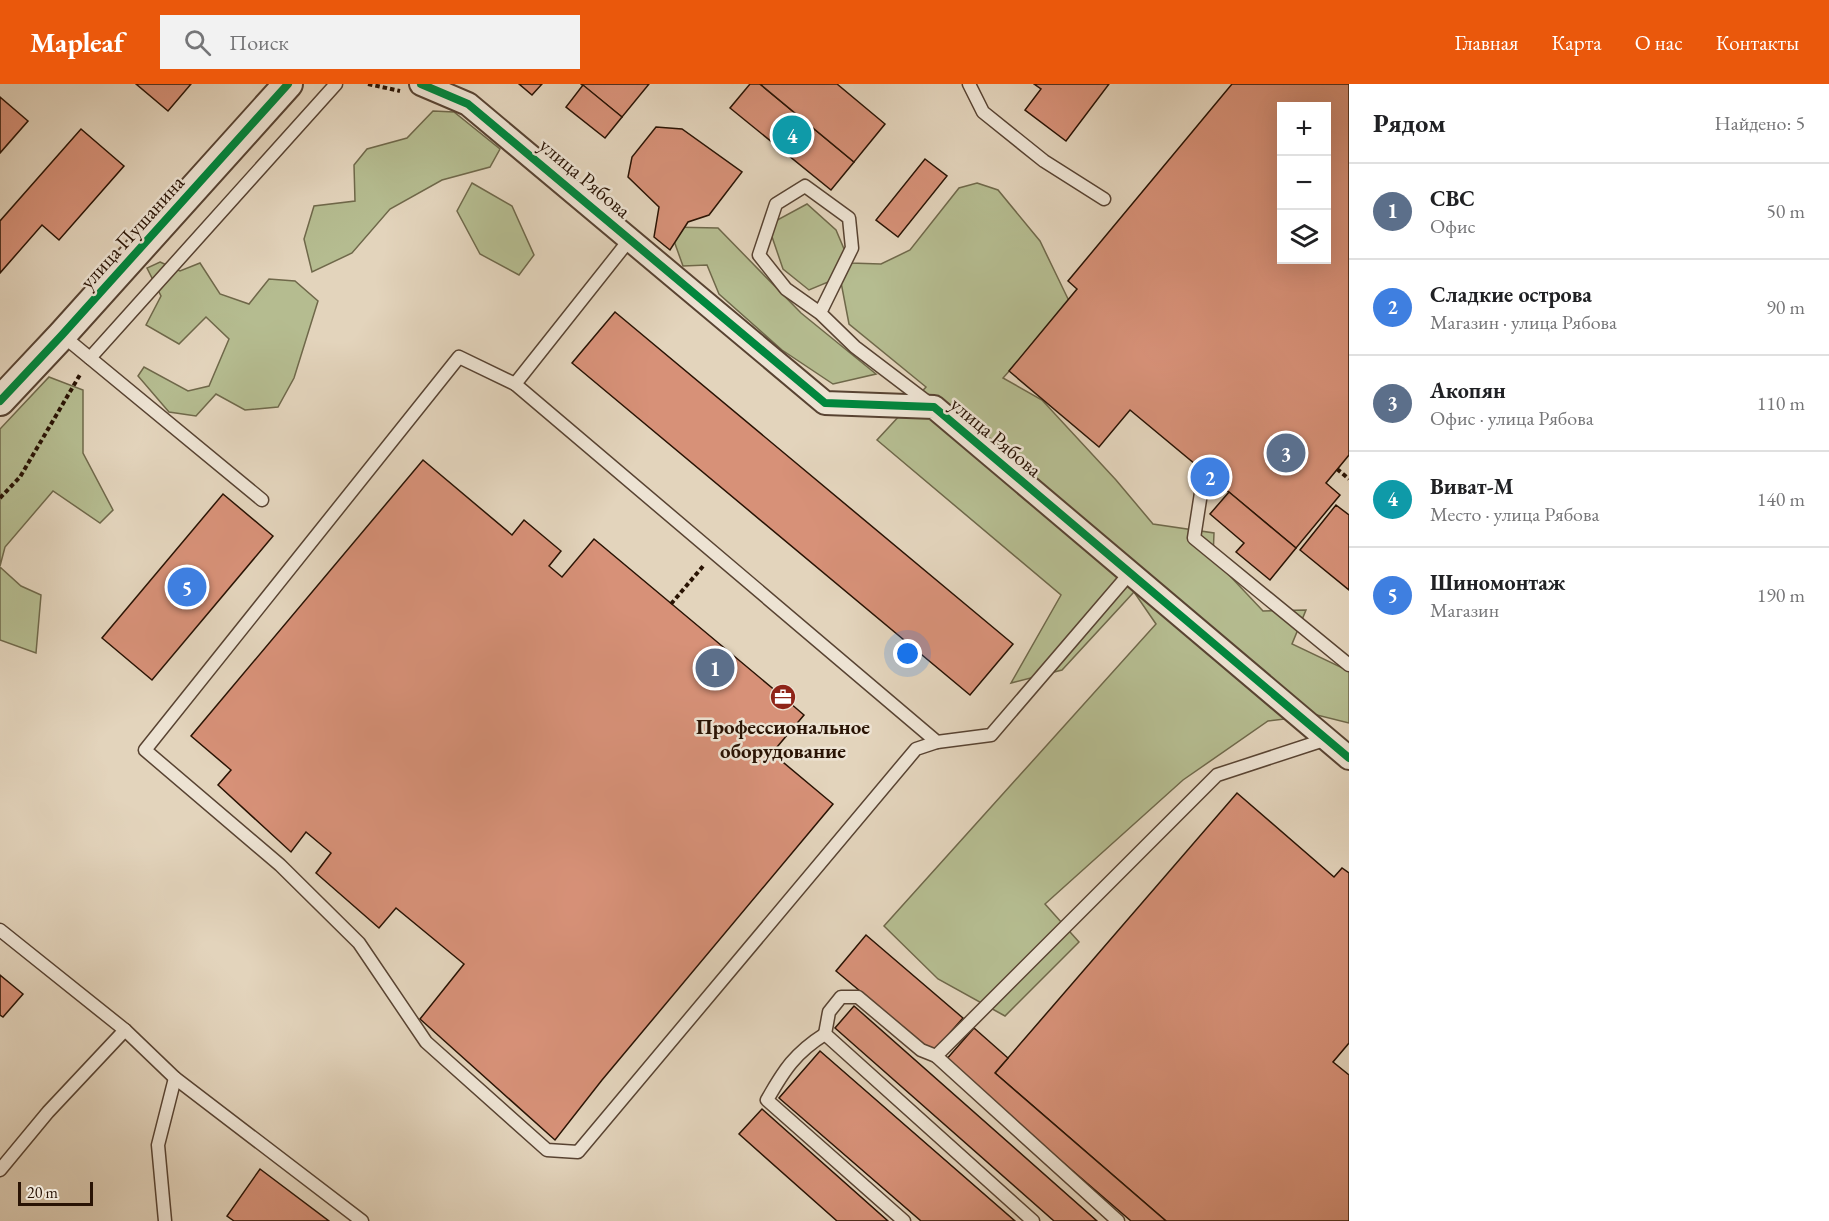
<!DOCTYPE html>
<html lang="ru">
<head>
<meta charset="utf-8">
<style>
	body { margin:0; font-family:"EB Garamond",serif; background:#f2f2f2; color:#202124 }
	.controls { position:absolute; right:18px; top:18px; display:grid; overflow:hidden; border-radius:0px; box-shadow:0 6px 24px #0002 }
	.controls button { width:54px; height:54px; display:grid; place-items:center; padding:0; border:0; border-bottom:2px solid #e0e0e0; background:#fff; color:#202124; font:30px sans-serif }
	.scale { position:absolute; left:18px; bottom:15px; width:75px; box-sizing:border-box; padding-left:6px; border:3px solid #291304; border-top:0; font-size:16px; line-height:21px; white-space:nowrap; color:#291304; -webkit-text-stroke:4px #ede3d3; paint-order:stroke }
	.you { position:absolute; left:908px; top:570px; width:21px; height:21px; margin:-15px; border:4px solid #fff; border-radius:50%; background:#1a73e8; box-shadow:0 0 0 9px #1a73e833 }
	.badge { display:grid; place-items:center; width:39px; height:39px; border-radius:50%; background:#ea580c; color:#fff; font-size:20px; font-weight:700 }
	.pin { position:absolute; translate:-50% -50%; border:3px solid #fff; box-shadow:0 2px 6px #0006 }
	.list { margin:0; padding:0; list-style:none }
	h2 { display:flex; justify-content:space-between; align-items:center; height:78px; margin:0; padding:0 24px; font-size:26px }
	h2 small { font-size:20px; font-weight:400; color:#757577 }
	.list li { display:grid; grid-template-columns:39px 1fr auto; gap:18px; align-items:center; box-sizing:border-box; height:96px; padding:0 24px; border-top:2px solid #e0e0e0 }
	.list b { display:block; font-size:22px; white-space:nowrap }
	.list p { margin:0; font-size:20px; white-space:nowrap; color:#757577 }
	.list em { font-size:20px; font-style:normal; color:#757577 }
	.icon { flex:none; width:33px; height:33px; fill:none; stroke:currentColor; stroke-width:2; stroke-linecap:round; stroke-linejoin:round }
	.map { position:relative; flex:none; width:1349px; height:1137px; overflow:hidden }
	header { display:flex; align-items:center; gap:36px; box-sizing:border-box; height:84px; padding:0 30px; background:#ea580c; color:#fff }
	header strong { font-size:28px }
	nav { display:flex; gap:33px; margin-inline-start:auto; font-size:21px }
	.search { width:420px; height:54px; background:#f2f2f2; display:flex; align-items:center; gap:15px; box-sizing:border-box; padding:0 21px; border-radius:0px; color:#757577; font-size:22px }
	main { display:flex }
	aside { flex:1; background:#fff }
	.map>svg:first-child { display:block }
</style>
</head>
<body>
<header>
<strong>Mapleaf</strong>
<div class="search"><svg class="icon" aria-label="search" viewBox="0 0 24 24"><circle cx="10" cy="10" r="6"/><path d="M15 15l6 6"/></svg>Поиск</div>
<nav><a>Главная</a><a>Карта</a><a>О нас</a><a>Контакты</a></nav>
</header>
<main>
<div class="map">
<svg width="1349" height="1137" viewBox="0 0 1349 1137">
	<rect width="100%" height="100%" fill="#e3d4bc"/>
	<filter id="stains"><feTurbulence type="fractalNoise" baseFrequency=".00333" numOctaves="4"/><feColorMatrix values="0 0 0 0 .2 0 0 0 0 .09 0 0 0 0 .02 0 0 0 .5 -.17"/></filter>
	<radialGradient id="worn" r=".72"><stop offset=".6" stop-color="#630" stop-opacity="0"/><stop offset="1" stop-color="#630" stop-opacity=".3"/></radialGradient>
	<g fill="#b5bc90" stroke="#6f684a" stroke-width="1.5">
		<polygon points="433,27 454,28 500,65 490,83 442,96 390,125 352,169 312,188 304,155 314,122 355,117 354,81 367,65 407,54"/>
		<polygon points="472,99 512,122 534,171 519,191 480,170 457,127"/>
		<polygon points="977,99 998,106 1040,157 1070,219 1003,294 1042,316 1116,396 1153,440 1214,449 1213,474 1263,527 1306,526 1292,560 1349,587 1349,639 1317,631 1268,637 1183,696 1045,820 1079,858 1005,932 938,895 884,842 1156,540 1134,508 1062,586 1011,599 1061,511 877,356 926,303 849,240 840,193 809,206 783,185 768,141 807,120 836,146 850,179 881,180 910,166 959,104"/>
		<polygon points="669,143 718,144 801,229 876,290 833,300 782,266 719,210 707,181 683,182"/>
		<polygon points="160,178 180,187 200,179 220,210 249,220 269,195 295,197 318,217 294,294 278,323 245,326 216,310 196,332 169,328 138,292 144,283 188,307 209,302 229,255 206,233 179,260 146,241 161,212 147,184"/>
		<polygon points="49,293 83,306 83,369 113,426 100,439 53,407 5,463 0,482 0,345"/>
		<polygon points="0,483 21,502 41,511 36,569 0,556"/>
	</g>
	<g fill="#d79178" stroke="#291304" stroke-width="1.5" fill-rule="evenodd">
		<polygon points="136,0 191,0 168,27"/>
		<polygon points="519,0 542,0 532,11"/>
		<polygon points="581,0 649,0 622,33"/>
		<polygon points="750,0 760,0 854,78 831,106 730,24"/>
		<polygon points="760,0 837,0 885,40 854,78"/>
		<polygon points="1034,0 1109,0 1066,57 1025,26 1041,5"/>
		<path d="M1232,0H1349V371L1326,399L1340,411L1296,464L1130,326L1099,363L1009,287L1077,205L1068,197ZM1282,22H1326V176H1282Z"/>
		<polygon points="583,1 622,33 605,54 566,23"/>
		<polygon points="0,13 28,37 0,69"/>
		<polygon points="656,43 682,45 742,88 709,131 688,138 670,166 654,153 659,123 628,93 632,73"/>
		<polygon points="81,45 124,82 59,156 42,141 0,189 0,137"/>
		<polygon points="925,75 947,92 898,153 876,136"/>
		<polygon points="615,228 1013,560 970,611 572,279"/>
		<polygon points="423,376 512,451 524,436 561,467 549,482 562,493 594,455 783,613 804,631 772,669 833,720 602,996 555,1056 420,935 464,880 396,824 379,844 316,789 331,769 306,748 291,768 218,701 231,686 191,652"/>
		<polygon points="1229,408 1296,464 1270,496 1236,468 1244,459 1210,430"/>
		<polygon points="223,410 273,452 152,596 102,554"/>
		<polygon points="1336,421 1349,431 1349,506 1300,466"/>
		<polygon points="1237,709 1334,793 1342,784 1349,789 1349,959 1333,978 1349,991 1349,1137 1166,1137 995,989"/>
		<polygon points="866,851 963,934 933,968 836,887"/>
		<polygon points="0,891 23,910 3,933 0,931"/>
		<polygon points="854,922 1097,1137 1054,1137 835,944"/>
		<polygon points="974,944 1008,974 995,989 1166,1137 1131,1137 945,977"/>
		<polygon points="820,967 1015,1137 921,1137 779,1014"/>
		<polygon points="762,1025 888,1137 837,1137 739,1050"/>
		<polygon points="260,1085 329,1137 234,1137 227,1132"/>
	</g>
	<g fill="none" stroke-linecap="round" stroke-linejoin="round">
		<g stroke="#584332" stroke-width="15">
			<g id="service">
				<polyline points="969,0 983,28 1044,77 1104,115"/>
				<polyline points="630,155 515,300 937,658 991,651 1130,489"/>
				<polyline points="820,229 852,164 849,134 805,102 776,120 759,171 786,205 820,229 855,263 930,320"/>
				<polyline points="62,251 262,416"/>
				<polyline points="90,274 336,0"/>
				<polyline points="515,300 459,273 145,666 280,781 359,859 426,958 547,1066 578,1068 916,665 937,658"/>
				<polyline points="1201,409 1194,454 1349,581"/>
				<polyline points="0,846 125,946 175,994 362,1137"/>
				<path d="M825,950C795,969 784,986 767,1016L904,1137"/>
				<polyline points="936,972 921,966 858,913 841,913 829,928 825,950 1033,1137"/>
				<polyline points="0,1086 48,1028 125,946"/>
				<polyline points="165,1137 158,1061 175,994"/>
				<polyline points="1118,1137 936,972 1217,691 1327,655"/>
			</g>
		</g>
		<g stroke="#584332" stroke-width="26">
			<polyline id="minor" points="421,0 468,20 825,319 934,323 1349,674"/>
		</g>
		<g stroke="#584332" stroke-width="32">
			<polyline id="tertiary" points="0,317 62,251 288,0"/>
		</g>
		<g stroke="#291304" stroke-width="4" stroke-dasharray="4.5 3" stroke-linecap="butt">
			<polyline points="368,0 400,7"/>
			<polyline points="1337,385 1349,395"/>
			<polyline points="0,414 20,393 81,289"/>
			<polyline points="671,520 704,481"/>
		</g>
		<use href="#service" stroke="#ede3d3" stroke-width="12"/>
		<use href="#minor" stroke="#ede3d3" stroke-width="22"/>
		<use href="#tertiary" stroke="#ede3d3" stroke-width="28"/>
		<g stroke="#ede3d3" stroke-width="11">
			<g id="cycleway">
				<polyline points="421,0 468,20 825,319 934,323 1349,674"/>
				<polyline points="0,317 62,251 288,0"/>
			</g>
		</g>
		<use href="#cycleway" stroke="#00873e" stroke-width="8"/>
	</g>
	<defs>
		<g id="office-disc" transform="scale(1.35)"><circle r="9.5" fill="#8f2418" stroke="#ede3d3"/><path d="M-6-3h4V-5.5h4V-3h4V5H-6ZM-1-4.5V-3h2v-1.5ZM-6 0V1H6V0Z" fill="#fff"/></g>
	</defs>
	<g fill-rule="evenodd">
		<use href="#office-disc" x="783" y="613"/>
	</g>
	<g text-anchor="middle" stroke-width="5" stroke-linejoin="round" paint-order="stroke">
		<g font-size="21" fill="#291304" stroke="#ede3d3">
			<text transform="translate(585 94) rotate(40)" y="7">улица Рябова</text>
			<text transform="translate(132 148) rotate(-48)" y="7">улица Пушанина</text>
			<text transform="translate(996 353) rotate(40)" y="7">улица Рябова</text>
		</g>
		<g font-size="21" font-weight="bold" fill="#291304" stroke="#ede3d3">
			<text x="783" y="650">Профессиональное<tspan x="783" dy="24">оборудование</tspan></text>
		</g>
	</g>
	<rect width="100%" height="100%" filter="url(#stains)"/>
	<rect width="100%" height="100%" fill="url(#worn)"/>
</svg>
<div class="controls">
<button>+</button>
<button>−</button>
<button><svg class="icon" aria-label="layers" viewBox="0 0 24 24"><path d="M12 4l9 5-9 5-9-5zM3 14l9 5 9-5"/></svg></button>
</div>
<div class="scale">20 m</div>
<div class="you"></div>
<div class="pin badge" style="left:715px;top:584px;background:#5c6f8a">1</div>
<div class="pin badge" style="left:1210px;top:393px;background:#3f7fe0">2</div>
<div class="pin badge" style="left:1286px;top:369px;background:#5c6f8a">3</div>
<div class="pin badge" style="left:792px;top:51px;background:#0f9aa8">4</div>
<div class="pin badge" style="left:187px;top:503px;background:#3f7fe0">5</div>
</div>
<aside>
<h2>Рядом<small>Найдено: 5</small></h2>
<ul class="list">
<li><span class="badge" style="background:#5c6f8a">1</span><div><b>СВС</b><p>Офис</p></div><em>50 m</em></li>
<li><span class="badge" style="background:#3f7fe0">2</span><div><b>Сладкие острова</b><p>Магазин · улица Рябова</p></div><em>90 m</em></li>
<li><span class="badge" style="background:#5c6f8a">3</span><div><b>Акопян</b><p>Офис · улица Рябова</p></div><em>110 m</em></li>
<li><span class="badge" style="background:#0f9aa8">4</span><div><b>Виват-М</b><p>Место · улица Рябова</p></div><em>140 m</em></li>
<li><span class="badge" style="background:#3f7fe0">5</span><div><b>Шиномонтаж</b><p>Магазин</p></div><em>190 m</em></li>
</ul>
</aside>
</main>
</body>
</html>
